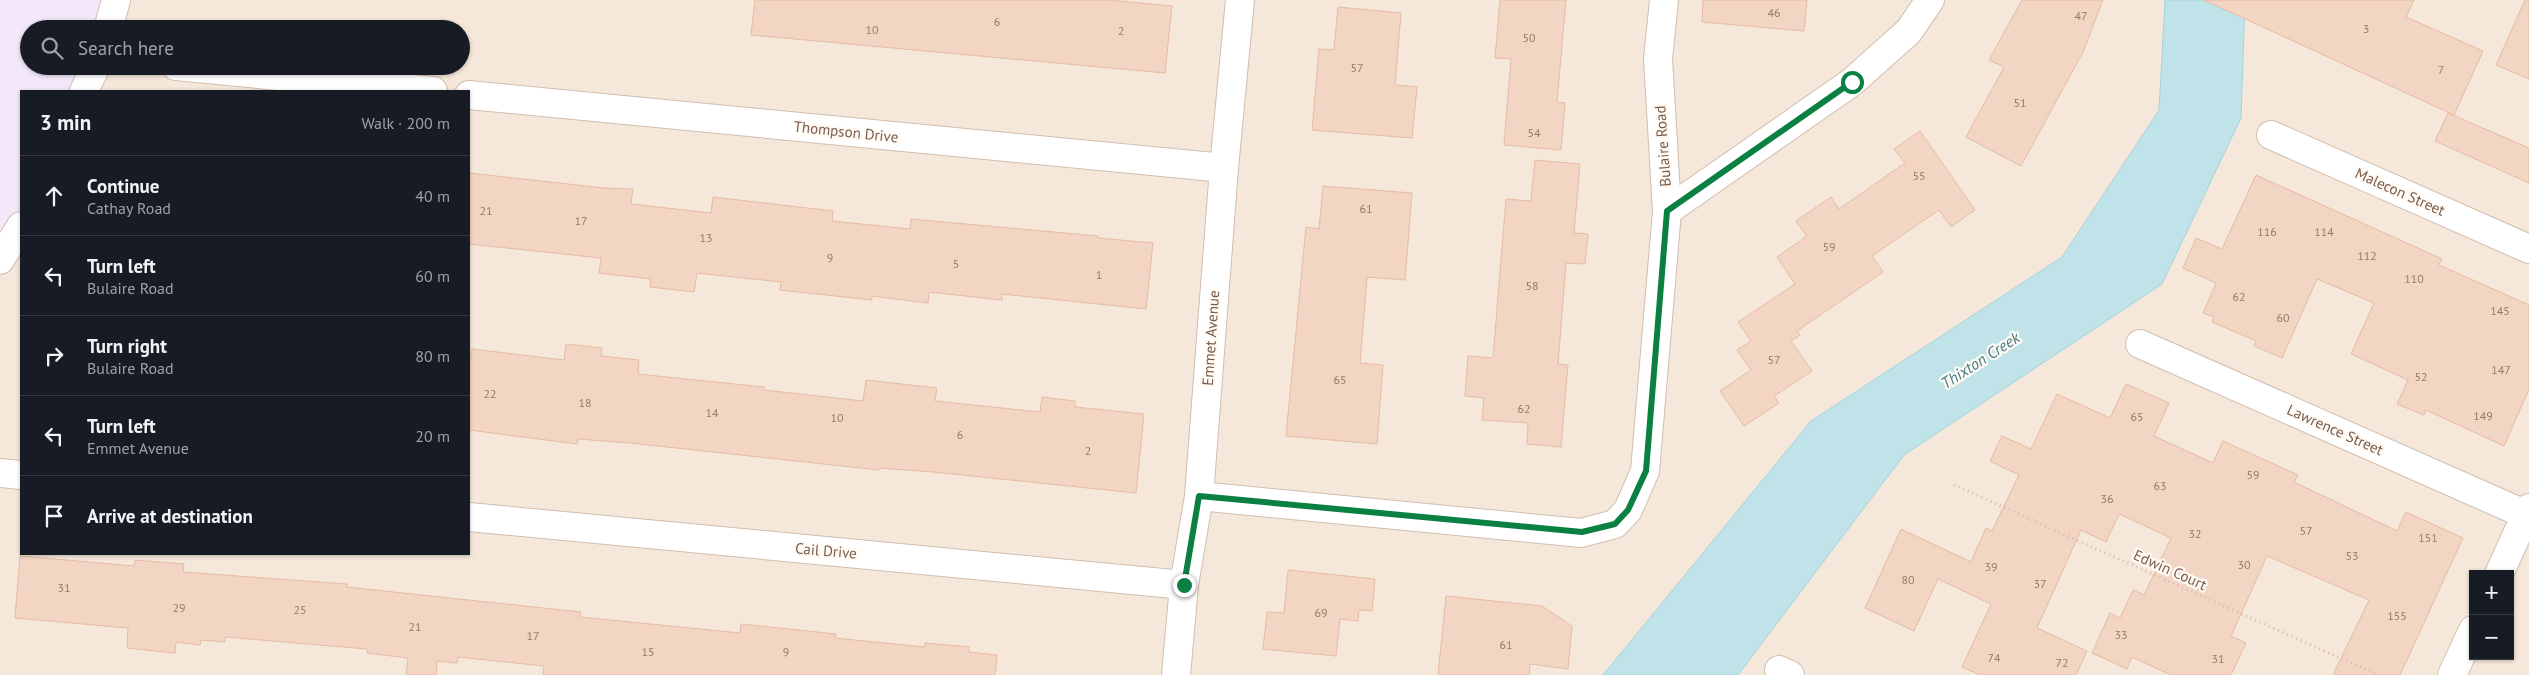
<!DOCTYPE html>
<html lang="en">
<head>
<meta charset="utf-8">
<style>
	body { margin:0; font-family:"PT Sans",sans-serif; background:#242831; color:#f1f3f6 }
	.controls { position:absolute; right:15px; bottom:15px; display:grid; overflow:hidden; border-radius:0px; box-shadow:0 1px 4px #0004 }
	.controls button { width:45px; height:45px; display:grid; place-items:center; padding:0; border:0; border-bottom:1px solid #363941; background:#171b24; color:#f1f3f6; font:25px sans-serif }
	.stop { position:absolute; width:15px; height:15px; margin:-11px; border:4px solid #0b8043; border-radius:50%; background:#fff }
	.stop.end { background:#0b8043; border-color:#fff; box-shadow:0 1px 5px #0008 }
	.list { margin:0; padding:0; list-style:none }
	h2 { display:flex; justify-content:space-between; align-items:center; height:65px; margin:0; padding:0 20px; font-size:21px }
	h2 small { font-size:16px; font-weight:400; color:#9ea1a6 }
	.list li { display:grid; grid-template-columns:32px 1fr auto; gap:15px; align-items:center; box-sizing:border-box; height:80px; padding:0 20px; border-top:1px solid #363941 }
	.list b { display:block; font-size:19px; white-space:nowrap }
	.list p { margin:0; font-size:16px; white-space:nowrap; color:#9ea1a6 }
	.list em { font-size:16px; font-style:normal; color:#9ea1a6 }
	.icon { flex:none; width:28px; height:28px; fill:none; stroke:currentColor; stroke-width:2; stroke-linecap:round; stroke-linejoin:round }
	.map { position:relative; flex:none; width:2529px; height:675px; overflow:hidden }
	.search { position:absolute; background:#171b24; box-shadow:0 1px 4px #0004; left:20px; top:20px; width:450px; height:55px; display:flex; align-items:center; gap:12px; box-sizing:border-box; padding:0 18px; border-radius:28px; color:#9ea1a6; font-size:19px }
	.panel { position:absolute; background:#171b24; box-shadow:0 1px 4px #0004; left:20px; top:90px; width:450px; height:465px; border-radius:0px }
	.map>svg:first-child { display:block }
</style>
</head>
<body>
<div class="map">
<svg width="2529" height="675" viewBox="0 0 2529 675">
	<rect width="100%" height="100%" fill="#fdf6ec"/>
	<g fill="#f5e8da" fill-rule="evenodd">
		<polygon points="107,0 2165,0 2159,110 2062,257 1811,421 1603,675 0,675 0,244 21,214 21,554 469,554 469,91 71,91 81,66 461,66 461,29 96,29"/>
		<path d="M2245,0H2529V675H1738L1904,455L2162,284ZM2473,574H2510V656H2473Z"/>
	</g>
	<polygon fill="#f3e8fa" points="0,0 107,0 96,29 29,29 29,66 81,66 71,91 21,91 21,214 0,244"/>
	<polygon fill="#bfe3e8" stroke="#a5d3da" points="2165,0 2245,0 2241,118 2162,284 1904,455 1738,675 1603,675 1811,421 2062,257 2159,110"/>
	<g fill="#f3d5c3" stroke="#e6bba3">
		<polygon points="755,0 1108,0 1172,6 1165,73 751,35"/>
		<polygon points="1500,0 1566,0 1557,102 1565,103 1561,150 1504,145 1511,59 1495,58"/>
		<polygon points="1703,0 1807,0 1804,31 1702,22"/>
		<polygon points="2022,0 2103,0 2083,52 2021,166 1966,137 2004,67 1989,60"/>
		<polygon points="2204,0 2414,0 2406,17 2483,51 2454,115"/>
		<polygon points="2525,0 2529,0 2529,79 2496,65"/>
		<polygon points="1338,7 1401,13 1395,85 1417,87 1412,138 1312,130 1319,49 1334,50"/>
		<polygon points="2448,113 2529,148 2529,183 2435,141"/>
		<polygon points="1920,131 1975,210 1951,227 1939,210 1872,256 1883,272 1797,331 1800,335 1791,341 1812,371 1774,396 1779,403 1744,426 1720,391 1751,370 1737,350 1751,341 1738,322 1795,284 1777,257 1807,236 1796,221 1831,197 1839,209 1905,163 1894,149"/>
		<polygon points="1535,160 1580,164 1574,233 1588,234 1585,264 1566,263 1558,364 1568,365 1561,447 1527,444 1528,423 1482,420 1484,398 1465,396 1468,356 1493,358 1506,199 1531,201"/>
		<polygon points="469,173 604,188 633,189 631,204 711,213 713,197 833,211 832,221 910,229 911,219 1098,236 1098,238 1153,243 1146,309 1002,294 1002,300 929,292 928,303 872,296 872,300 780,290 781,282 697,273 694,292 650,287 651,279 599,273 601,258 469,244"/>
		<polygon points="2256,175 2442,259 2439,265 2529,305 2529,389 2504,446 2426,410 2424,415 2397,404 2408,380 2351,354 2374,303 2317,279 2282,358 2254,346 2256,341 2212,322 2214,317 2203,313 2216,283 2183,268 2196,238 2222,249"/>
		<polygon points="1323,186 1412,193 1405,280 1367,277 1360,363 1383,365 1377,444 1286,436 1306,227 1319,229"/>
		<polygon points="566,344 602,348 601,356 639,360 638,374 764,387 764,390 863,401 866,380 937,388 935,401 1040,412 1042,397 1075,401 1075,407 1144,414 1136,493 933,472 879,468 879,470 630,443 578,439 577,444 469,430 469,359 471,359 472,349 564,360"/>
		<polygon points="2126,384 2169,403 2154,436 2213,463 2223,441 2298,475 2294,482 2397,531 2406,512 2463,538 2400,675 2333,675 2369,600 2267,556 2231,636 2246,643 2231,675 2171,675 2132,657 2127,669 2092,653 2110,613 2120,618 2133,590 2144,595 2171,538 2119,514 2106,542 2081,530 2037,628 2087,651 2076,675 1980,675 1962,667 1991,604 1938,579 1914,631 1865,608 1901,529 1971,562 1986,528 1992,531 2019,475 1990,461 2002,436 2031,449 2057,394 2110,418"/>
		<polygon points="20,556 134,566 135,560 184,564 183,572 347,584 347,587 581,612 580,617 740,633 741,624 836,634 835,638 925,647 925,643 969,647 969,652 997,655 995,675 543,675 544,666 458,657 457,663 437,661 436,675 406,675 408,658 367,653 367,649 225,637 225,642 201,640 200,645 176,642 175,653 127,648 128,628 15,618"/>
		<polygon points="1288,570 1375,579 1372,611 1359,610 1358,621 1340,619 1336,656 1263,649 1267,612 1284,613"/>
		<polygon points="1446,596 1542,606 1572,626 1568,669 1530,664 1529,675 1438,675"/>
	</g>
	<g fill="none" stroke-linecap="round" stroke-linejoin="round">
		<g stroke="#d1beb0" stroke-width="30">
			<g id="street">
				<polyline points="108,29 116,0"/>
				<polyline points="176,66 433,91"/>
				<polyline points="84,91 96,66"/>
				<polyline points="469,95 1224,168"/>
				<polyline points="2271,135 2529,249"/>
				<polyline points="1667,211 1852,82 1909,31 1930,0"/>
				<polyline points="0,260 21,226"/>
				<polyline points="2140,344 2529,516"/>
				<polyline points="0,473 21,475"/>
				<polyline points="1199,496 1581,533 1615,524 1628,510 1645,471 1667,211 1658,59 1664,0"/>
				<polyline points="469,517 1184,585"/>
				<polyline points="2499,574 2529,508"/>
				<polyline points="1779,670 1790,675"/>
				<polyline points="1176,675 1184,585 1199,496 1224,168 1240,0"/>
				<polyline points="2452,675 2473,630"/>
			</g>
		</g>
		<polyline stroke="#d9b8a5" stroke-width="3" stroke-dasharray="1 4" stroke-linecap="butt" points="1954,485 2378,675"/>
		<use href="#street" stroke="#fff" stroke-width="28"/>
	</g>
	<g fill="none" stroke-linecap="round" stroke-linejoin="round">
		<polyline stroke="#0b8043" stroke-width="6" points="1184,585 1199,496 1582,532 1615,524 1628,510 1646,471 1667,211 1852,82"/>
	</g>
	<g text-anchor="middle" stroke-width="4.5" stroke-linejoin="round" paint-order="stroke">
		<g font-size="12" fill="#987a6a">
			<text x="1774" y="17">46</text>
			<text x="2081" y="20">47</text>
			<text x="997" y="26">6</text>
			<text x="2366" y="33">3</text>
			<text x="872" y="34">10</text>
			<text x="1121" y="35">2</text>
			<text x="1529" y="42">50</text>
			<text x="1357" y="72">57</text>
			<text x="2441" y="74">7</text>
			<text x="2020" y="107">51</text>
			<text x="1534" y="137">54</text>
			<text x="1919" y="180">55</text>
			<text x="1366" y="213">61</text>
			<text x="486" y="215">21</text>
			<text x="581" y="225">17</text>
			<text x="2267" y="236">116</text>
			<text x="2324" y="236">114</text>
			<text x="706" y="242">13</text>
			<text x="1829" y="251">59</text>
			<text x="2367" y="260">112</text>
			<text x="830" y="262">9</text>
			<text x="956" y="268">5</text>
			<text x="1099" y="279">1</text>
			<text x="2414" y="283">110</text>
			<text x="1532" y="290">58</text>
			<text x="2239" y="301">62</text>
			<text x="2500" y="315">145</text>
			<text x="2283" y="322">60</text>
			<text x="1774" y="364">57</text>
			<text x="2501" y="374">147</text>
			<text x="2421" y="381">52</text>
			<text x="1340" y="384">65</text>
			<text x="490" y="398">22</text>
			<text x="585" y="407">18</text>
			<text x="1524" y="413">62</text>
			<text x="712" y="417">14</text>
			<text x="2483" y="420">149</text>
			<text x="2137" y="421">65</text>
			<text x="837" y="422">10</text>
			<text x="960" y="439">6</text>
			<text x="1088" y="455">2</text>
			<text x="2253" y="479">59</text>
			<text x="2160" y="490">63</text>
			<text x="2107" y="503">36</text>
			<text x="2306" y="535">57</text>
			<text x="2195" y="538">32</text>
			<text x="2428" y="542">151</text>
			<text x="2352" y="560">53</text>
			<text x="2244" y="569">30</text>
			<text x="1991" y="571">39</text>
			<text x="1908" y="584">80</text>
			<text x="2040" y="588">37</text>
			<text x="64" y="592">31</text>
			<text x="179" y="612">29</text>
			<text x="300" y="614">25</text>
			<text x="1321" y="617">69</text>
			<text x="2397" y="620">155</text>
			<text x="415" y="631">21</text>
			<text x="2121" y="639">33</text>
			<text x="533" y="640">17</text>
			<text x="1506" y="649">61</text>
			<text x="648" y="656">15</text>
			<text x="786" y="656">9</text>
			<text x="1994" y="662">74</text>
			<text x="2218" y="663">31</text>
			<text x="2062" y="667">72</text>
		</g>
		<g font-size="15" fill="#7a5c4d" stroke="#fffaf3">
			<text transform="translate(846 132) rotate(6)" y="5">Thompson Drive</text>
			<text transform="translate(1663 146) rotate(-94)" y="5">Bulaire Road</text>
			<text transform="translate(2400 192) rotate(24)" y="5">Malecon Street</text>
			<text transform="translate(1211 338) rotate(-86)" y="5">Emmet Avenue</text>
			<text transform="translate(2335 430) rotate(24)" y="5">Lawrence Street</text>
			<text transform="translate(826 551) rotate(5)" y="5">Cail Drive</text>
			<text transform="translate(2170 570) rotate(24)" y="5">Edwin Court</text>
		</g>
		<g font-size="16" font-style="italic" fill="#437c86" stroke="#fffaf3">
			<text transform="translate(1980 360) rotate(-33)" y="6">Thixton Creek</text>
		</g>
	</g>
</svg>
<div class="controls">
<button>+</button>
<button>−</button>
</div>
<div class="stop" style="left:1852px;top:82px"></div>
<div class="stop end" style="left:1184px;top:585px"></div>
<div class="search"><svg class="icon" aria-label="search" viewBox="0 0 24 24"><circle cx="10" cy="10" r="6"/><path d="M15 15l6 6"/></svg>Search here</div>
<section class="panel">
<h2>3 min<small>Walk · 200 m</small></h2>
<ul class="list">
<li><svg class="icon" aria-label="ahead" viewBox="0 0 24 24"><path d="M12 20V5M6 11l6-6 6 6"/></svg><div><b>Continue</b><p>Cathay Road</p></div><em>40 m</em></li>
<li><svg class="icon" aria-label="left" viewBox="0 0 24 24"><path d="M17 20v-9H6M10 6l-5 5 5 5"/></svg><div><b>Turn left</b><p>Bulaire Road</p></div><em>60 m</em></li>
<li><svg class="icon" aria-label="right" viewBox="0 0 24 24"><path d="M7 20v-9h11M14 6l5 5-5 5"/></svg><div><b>Turn right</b><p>Bulaire Road</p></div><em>80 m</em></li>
<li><svg class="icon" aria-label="left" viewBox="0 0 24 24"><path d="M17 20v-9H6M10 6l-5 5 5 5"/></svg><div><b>Turn left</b><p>Emmet Avenue</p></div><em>20 m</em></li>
<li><svg class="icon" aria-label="arrive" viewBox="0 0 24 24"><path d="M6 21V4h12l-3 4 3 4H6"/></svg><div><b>Arrive at destination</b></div></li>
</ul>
</section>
</div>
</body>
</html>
